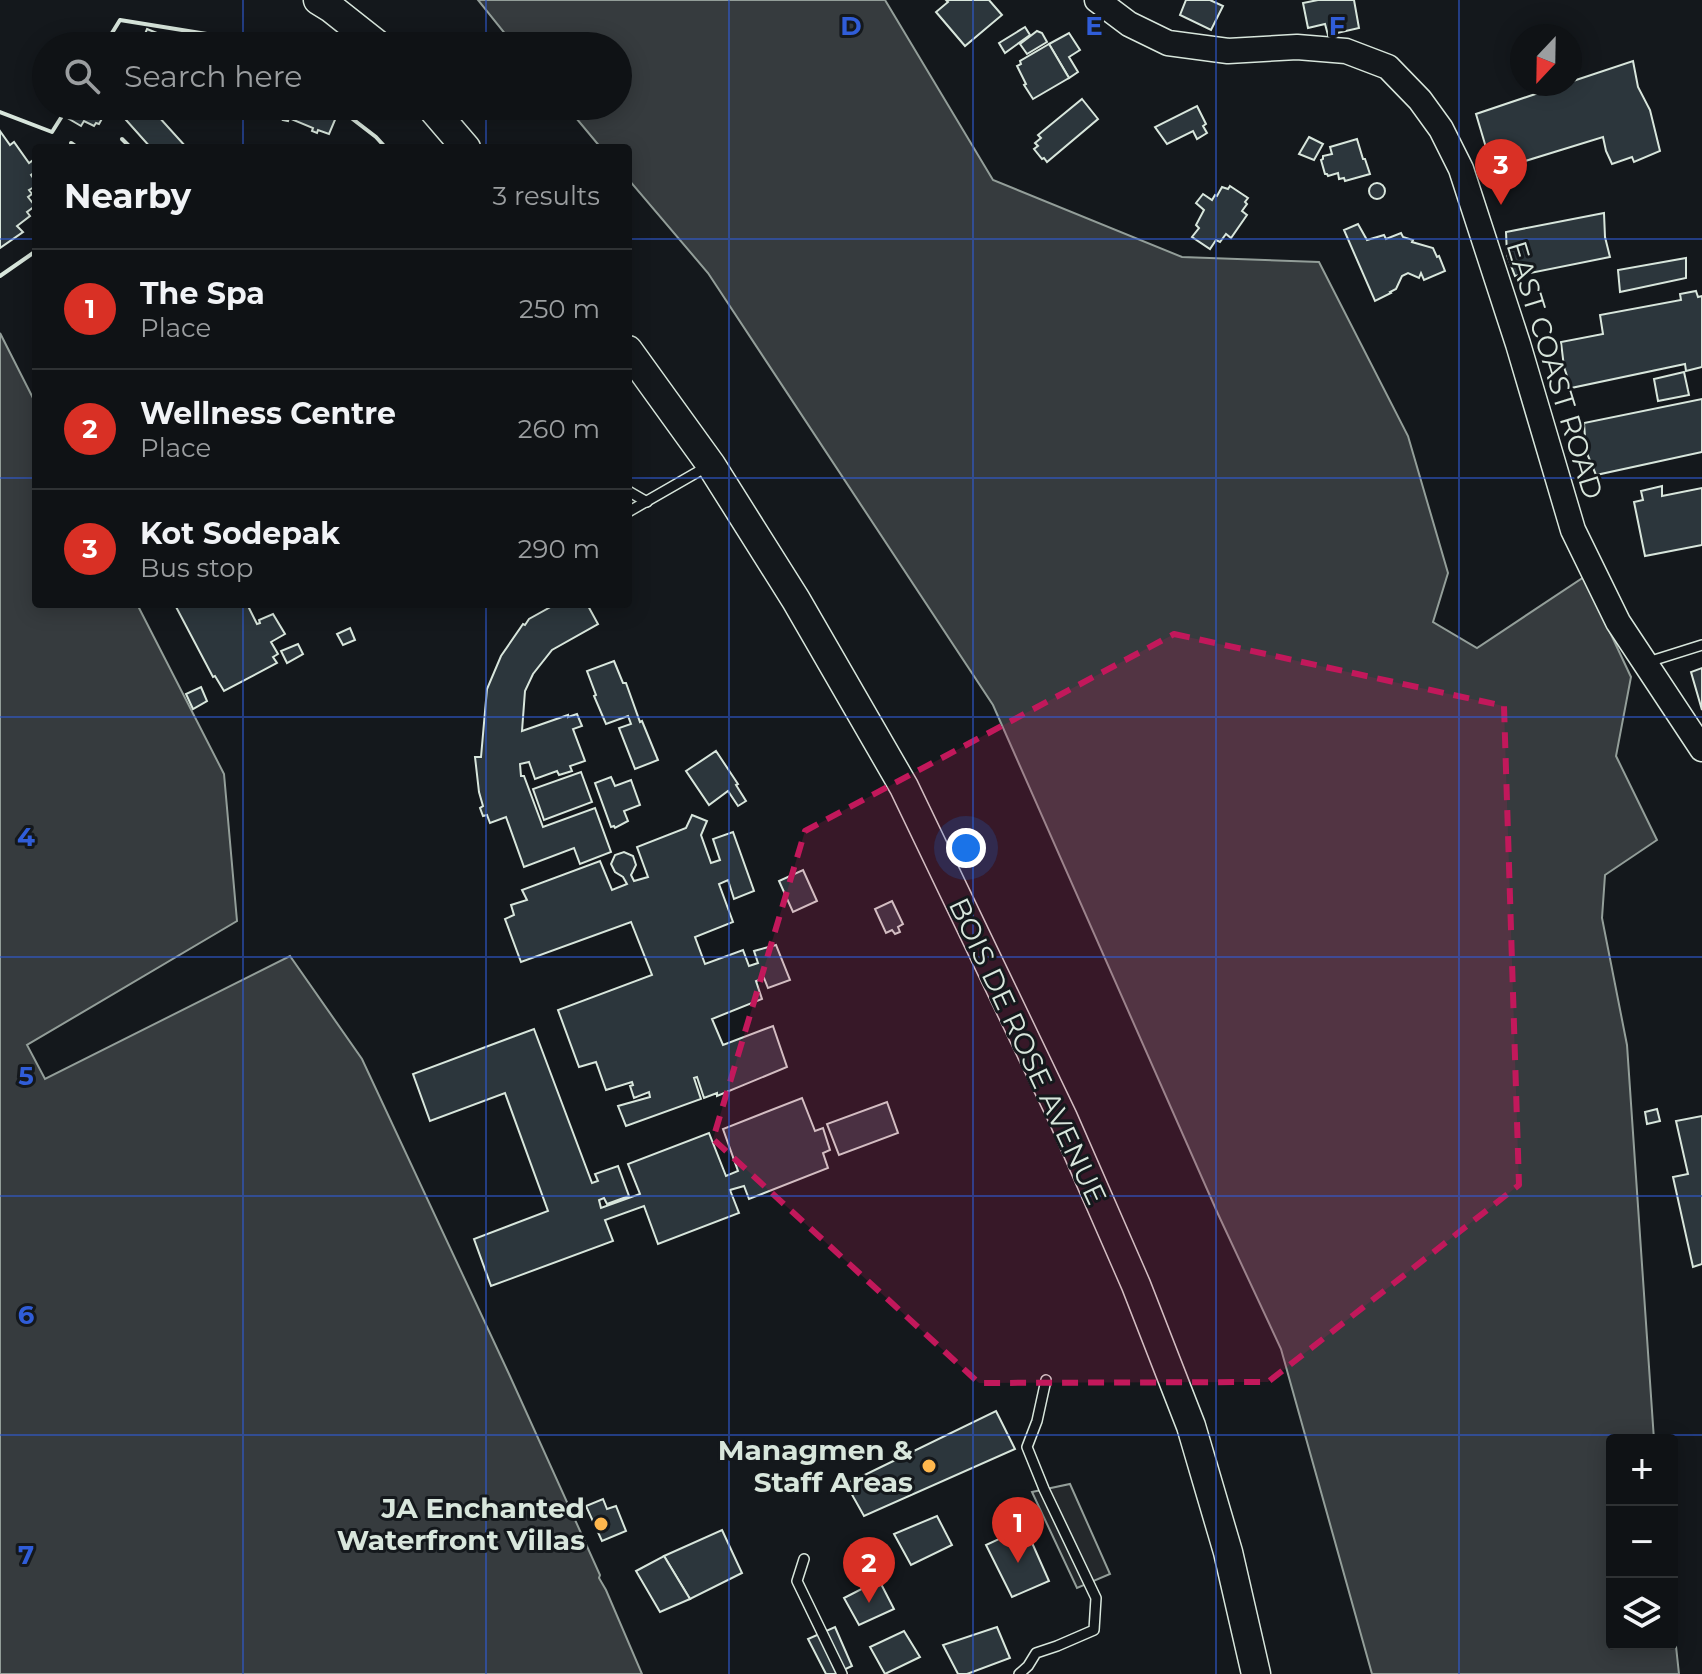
<!DOCTYPE html>
<html lang="en">
<head>
<meta charset="utf-8">
<style>
	body { margin:0; font-family:Montserrat,sans-serif; background:#181b1e; color:#f1f3f6 }
	.controls { position:absolute; right:24px; bottom:24px; display:grid; overflow:hidden; border-radius:8px; box-shadow:0 4px 20px #0003 }
	.controls button { width:72px; height:72px; display:grid; place-items:center; padding:0; border:0; border-bottom:2px solid #2f3234; background:#0f1215; color:#f1f3f6; font:40px sans-serif }
	.compass { position:absolute; left:1510px; top:24px; width:72px; height:72px; border-radius:50%; background:#0f1215; box-shadow:0 4px 20px #0003; rotate:202deg }
	.you { position:absolute; left:966px; top:848px; width:28px; height:28px; margin:-20px; border:6px solid #fff; border-radius:50%; background:#1a73e8; box-shadow:0 0 0 12px #1a73e833 }
	.badge { display:grid; place-items:center; width:52px; height:52px; border-radius:50%; background:#d93025; color:#fff; font-size:26px; font-weight:700 }
	.pin { position:absolute; translate:-50% -66px; filter:drop-shadow(0 2px 4px #0008) }
	.pin::after { content:''; position:absolute; top:42px; width:28px; height:24px; background:inherit; clip-path:polygon(0 0,100% 0,50% 100%) }
	.list { margin:0; padding:0; list-style:none }
	h2 { display:flex; justify-content:space-between; align-items:center; height:104px; margin:0; padding:0 32px; font-size:34px }
	h2 small { font-size:26px; font-weight:400; color:#9b9ea0 }
	.list li { display:grid; grid-template-columns:52px 1fr auto; gap:24px; align-items:center; box-sizing:border-box; height:120px; padding:0 32px; border-top:2px solid #2f3234 }
	.list b { display:block; font-size:30px; white-space:nowrap }
	.list p { margin:0; font-size:26px; white-space:nowrap; color:#9b9ea0 }
	.list em { font-size:26px; font-style:normal; color:#9b9ea0 }
	.icon { flex:none; width:44px; height:44px; fill:none; stroke:currentColor; stroke-width:2; stroke-linecap:round; stroke-linejoin:round }
	.map { position:relative; flex:none; width:1702px; height:1674px; overflow:hidden }
	.search { position:absolute; background:#0f1215; box-shadow:0 4px 20px #0003; left:32px; top:32px; width:600px; height:88px; display:flex; align-items:center; gap:20px; box-sizing:border-box; padding:0 28px; border-radius:44px; color:#9b9ea0; font-size:30px }
	.panel { position:absolute; background:#0f1215; box-shadow:0 4px 20px #0003; left:32px; top:144px; width:600px; height:464px; border-radius:8px }
	.map>svg:first-child { display:block }
</style>
</head>
<body>
<div class="map">
<svg width="1702" height="1674" viewBox="0 0 1702 1674">
	<rect width="100%" height="100%" fill="#14181c"/>
	<polygon fill="#24282b" stroke="#939e99" stroke-width="2" points="1070,1484 1110,1574 1077,1588 1032,1492"/>
	<g fill="#363b3e" stroke="#939e99" stroke-width="2">
		<polygon points="478,0 885,0 993,180 1182,257 1319,262 1408,436 1448,573 1433,622 1477,648 1584,577 1631,677 1616,756 1657,840 1605,875 1602,918 1627,1045 1654,1440 1612,1440 1612,1644 1672,1644 1672,1609 1679,1674 1372,1674 1281,1349 1218,1214 993,705 708,273 628,179 628,148 601,148 566,106 618,106 618,46 515,46"/>
		<polygon points="0,333 36,404 36,604 137,604 224,774 237,921 27,1045 45,1079 290,956 362,1059 509,1374 600,1575 599,1578 606,1590 642,1674 0,1674"/>
	</g>
	<g fill="#2c363c" stroke="#d8e6dc" stroke-width="2">
		<polygon points="946,0 989,0 1002,15 965,46 936,12 948,2"/>
		<polygon points="1186,0 1210,0 1223,6 1211,30 1180,15"/>
		<polygon points="1318,0 1354,0 1359,28 1328,35 1325,24 1308,28 1303,3"/>
		<polygon points="1025,27 1030,35 1005,53 999,43"/>
		<polygon points="147,29 189,46 140,46"/>
		<polygon points="1037,31 1042,33 1047,42 1027,54 1020,44"/>
		<polygon points="1069,33 1080,50 1069,57 1078,72 1069,78 1049,44"/>
		<polygon points="1049,44 1069,78 1033,99 1024,85 1026,84 1017,66 1021,64 1020,61"/>
		<polygon points="1633,61 1638,87 1650,110 1660,151 1634,162 1632,157 1612,164 1606,151 1603,137 1493,171 1476,114 1565,84 1570,84 1570,82"/>
		<polygon points="1082,99 1098,119 1047,162 1044,158 1042,159 1034,149 1038,146 1035,143 1041,138 1038,135"/>
		<polygon points="61,106 105,106 102,114 104,115 99,124 96,123 94,126 84,121 81,126 59,113"/>
		<polygon points="123,106 149,106 187,148 151,148 118,111"/>
		<polygon points="256,106 336,106 340,108 329,134 318,130 317,133 312,131 313,128 289,118 288,121 283,120 285,116 261,107 260,110 255,108"/>
		<polygon points="1197,106 1206,124 1203,126 1207,133 1197,139 1193,131 1167,144 1155,127"/>
		<polygon points="0,131 10,145 14,142 29,163 36,158 36,174 35,172 31,175 36,182 36,186 29,190 32,194 28,197 35,206 27,212 30,216 17,226 23,232 0,248"/>
		<polygon points="1309,137 1323,144 1314,160 1299,154"/>
		<polygon points="1357,139 1363,159 1365,159 1370,174 1345,181 1344,178 1339,179 1338,173 1328,176 1327,174 1325,174 1321,160 1323,159 1323,156 1332,154 1330,147"/>
		<circle cx="1377" cy="191" r="8"/>
		<polygon points="1230,186 1248,198 1245,202 1247,204 1242,211 1247,215 1231,238 1226,234 1220,242 1216,240 1210,249 1192,237 1199,228 1196,225 1204,210 1196,203 1203,194 1212,200 1215,195 1217,196 1222,187 1228,189"/>
		<polygon points="1604,213 1605,237 1610,257 1515,276 1507,255 1506,232"/>
		<polygon points="1358,224 1367,240 1384,235 1386,239 1401,233 1403,237 1413,240 1412,242 1433,248 1437,257 1439,256 1445,271 1424,280 1421,273 1419,278 1408,273 1402,276 1396,289 1390,292 1391,293 1375,301 1344,230"/>
		<polygon points="1686,258 1686,278 1620,292 1618,270"/>
		<polygon points="1696,291 1698,297 1702,296 1702,367 1686,371 1685,364 1571,388 1564,367 1561,342 1603,334 1600,315 1681,300 1680,294"/>
		<polygon points="1684,372 1689,395 1658,401 1654,379"/>
		<polygon points="1702,399 1702,452 1596,475 1586,451 1584,423"/>
		<polygon points="1662,486 1662,496 1702,488 1702,545 1645,556 1634,502 1643,500 1641,491"/>
		<polygon points="177,604 247,604 257,624 260,623 259,620 273,614 285,634 271,642 278,654 273,657 277,663 224,691 215,676 213,677 175,605"/>
		<polygon points="556,604 587,604 598,624 552,650 533,674 525,691 522,731 568,715 568,717 577,714 582,726 573,729 585,761 570,766 572,771 559,775 557,771 535,779 529,762 520,764 521,776 524,776 543,827 595,808 611,852 580,864 574,848 524,867 506,817 490,823 487,815 483,816 480,808 483,806 479,792 475,757 481,757 487,689 501,656 523,624 525,625 529,619"/>
		<polygon points="350,628 355,640 343,645 337,634"/>
		<polygon points="298,644 303,654 287,663 281,651"/>
		<polygon points="614,661 623,683 626,683 640,722 642,721 658,760 635,769 619,728 631,724 628,716 606,724 594,696 596,695 587,671"/>
		<polygon points="1702,668 1702,710 1691,672"/>
		<polygon points="201,687 207,701 193,709 186,694"/>
		<polygon points="716,751 738,784 736,785 746,801 738,806 728,791 709,805 686,771"/>
		<polygon points="581,772 592,802 544,820 533,789"/>
		<polygon points="611,777 615,786 631,780 640,805 624,811 628,821 615,828 614,826 611,827 595,783"/>
		<polygon points="692,815 707,821 701,835 711,863 720,860 713,839 733,832 754,891 734,899 728,880 719,884 733,922 695,937 705,964 743,950 749,966 758,963 754,951 776,945 790,980 768,988 764,978 756,981 762,999 712,1019 723,1045 773,1026 787,1067 717,1096 717,1093 704,1098 697,1077 694,1078 701,1099 626,1126 618,1106 650,1097 649,1092 634,1098 630,1086 633,1085 632,1082 606,1090 596,1062 579,1067 558,1010 652,975 631,922 521,962 505,919 514,915 511,905 527,900 522,890 600,861 612,890 627,884 623,877 615,872 611,864 615,855 624,852 633,856 636,865 631,875 634,881 648,877 637,847 686,828"/>
		<polygon points="803,870 817,901 793,912 779,881"/>
		<polygon points="892,901 903,924 898,927 900,932 895,934 892,930 886,933 875,909"/>
		<polygon points="534,1029 592,1183 598,1181 595,1174 618,1166 629,1196 607,1204 604,1198 599,1200 601,1208 640,1194 628,1164 709,1133 726,1176 738,1171 723,1129 802,1098 815,1131 823,1128 830,1150 823,1153 828,1168 749,1199 744,1186 730,1190 739,1213 658,1244 644,1206 605,1220 613,1241 491,1286 474,1239 548,1211 505,1093 430,1121 413,1074"/>
		<polygon points="887,1102 898,1133 839,1155 827,1124"/>
		<polygon points="1657,1109 1660,1121 1647,1124 1645,1112"/>
		<polygon points="1702,1116 1702,1264 1693,1267 1673,1177 1688,1174 1676,1121"/>
		<polygon points="996,1411 1015,1449 864,1516 846,1484"/>
		<polygon points="603,1499 607,1509 616,1506 626,1531 602,1541 586,1506"/>
		<polygon points="937,1516 952,1545 911,1565 894,1534"/>
		<polygon points="1025,1527 1049,1581 1012,1597 986,1545"/>
		<polygon points="722,1530 742,1573 690,1599 664,1556"/>
		<polygon points="664,1556 690,1599 660,1612 636,1571"/>
		<polygon points="879,1580 894,1609 859,1625 844,1598"/>
		<polygon points="835,1627 852,1666 835,1674 826,1674 808,1639"/>
		<polygon points="997,1627 1010,1658 967,1674 958,1674 943,1645"/>
		<polygon points="904,1631 920,1657 885,1674 870,1647"/>
	</g>
	<g fill="none" stroke-linecap="round" stroke-linejoin="round">
		<g stroke="#d8e6dc" stroke-width="12">
			<g id="lane">
				<polyline points="628,491 647,502"/>
				<polyline points="628,512 708,466"/>
				<polyline points="1648,662 1702,645"/>
				<polyline points="804,1559 797,1581 842,1674"/>
				<polyline points="1019,1674 1028,1666 1036,1653 1057,1646 1094,1630 1096,1598 1044,1489 1027,1447 1037,1421 1046,1380"/>
			</g>
		</g>
		<g stroke="#d8e6dc" stroke-width="27">
			<polyline id="secondary" points="1097,0 1129,24 1168,43 1228,51 1297,47 1346,51 1388,67 1420,100 1441,129 1461,169 1518,344 1573,530 1618,622 1702,749"/>
		</g>
		<g stroke="#d8e6dc" stroke-width="31">
			<g id="primary">
				<polyline points="318,0 331,8 379,46"/>
				<polyline points="430,106 466,148"/>
				<polyline points="628,350 711,465 796,600 904,787 1063,1118 1136,1285 1191,1426 1228,1552 1256,1674"/>
			</g>
		</g>
		<use href="#lane" stroke="#14181c" stroke-width="9"/>
		<use href="#secondary" stroke="#14181c" stroke-width="24"/>
		<use href="#primary" stroke="#14181c" stroke-width="28"/>
		<g stroke="#d8e6dc" stroke-width="4">
			<polyline points="104,46 120,20 213,35 243,46"/>
			<polyline points="337,107 376,137 386,148"/>
			<polyline points="0,112 52,132 64,113"/>
			<polyline points="122,139 131,148"/>
			<polyline points="71,143 78,148"/>
			<polyline points="0,276 36,251"/>
		</g>
	</g>
	<path fill="#c2185b" fill-opacity="0.2" stroke="#c2185b" stroke-width="6" stroke-dasharray="16 10" stroke-linejoin="round" d="M1174,634L1504,706L1519,1185L1268,1382L979,1383L713,1139L805,831Z"/>
	<path fill="none" stroke="#305dd8" stroke-width="2" stroke-opacity="0.55" d="M243,0V46M486,0V46M729,0V1674M973,0V1674M1216,0V1674M1459,0V1674M243,106V148M486,106V148M0,239H36M628,239H1702M0,478H36M628,478H1702M243,604V1674M486,604V1674M0,717H1702M0,957H1702M0,1196H1702M0,1435H1702"/>
	<g fill="#ffb74d" stroke="#14181c" stroke-width="3">
		<circle cx="929" cy="1466" r="8"/>
		<circle cx="601" cy="1524" r="8"/>
	</g>
	<g text-anchor="middle" stroke-width="6" stroke-linejoin="round" paint-order="stroke">
		<g font-size="28" fill="#d8e6dc" stroke="#14181c">
			<text transform="translate(1555 370) rotate(73)" y="10">EAST COAST ROAD</text>
			<text transform="translate(1028 1051) rotate(65)" y="10">BOIS DE ROSE AVENUE</text>
		</g>
		<g font-size="28" font-weight="bold" fill="#d8e6dc" stroke="#14181c" text-anchor="end">
			<text x="913" y="1460">Managmen &amp;<tspan x="913" dy="32">Staff Areas</tspan></text>
			<text x="585" y="1518">JA Enchanted<tspan x="585" dy="32">Waterfront Villas</tspan></text>
		</g>
	</g>
	<g font-size="26" text-anchor="middle" font-weight="bold" fill="#305dd8" stroke="#14181c" stroke-width="6" stroke-linejoin="round" paint-order="stroke">
		<text x="851" y="35">D</text>
		<text x="1094" y="35">E</text>
		<text x="1337" y="35">F</text>
		<text x="26" y="846">4</text>
		<text x="26" y="1085">5</text>
		<text x="26" y="1324">6</text>
		<text x="26" y="1564">7</text>
	</g>
</svg>
<div class="controls">
<button>+</button>
<button>−</button>
<button><svg class="icon" aria-label="layers" viewBox="0 0 24 24"><path d="M12 4l9 5-9 5-9-5zM3 14l9 5 9-5"/></svg></button>
</div>
<svg class="compass" viewBox="-18 -18 36 36"><path d="M0-13l5 13h-10z" fill="#e53935"/><path d="M0 13l5-13h-10z" fill="#9b9ea0"/></svg>
<div class="you"></div>
<div class="pin badge" style="left:1018px;top:1563px">1</div>
<div class="pin badge" style="left:869px;top:1603px">2</div>
<div class="pin badge" style="left:1501px;top:205px">3</div>
<div class="search"><svg class="icon" aria-label="search" viewBox="0 0 24 24"><circle cx="10" cy="10" r="6"/><path d="M15 15l6 6"/></svg>Search here</div>
<section class="panel">
<h2>Nearby<small>3 results</small></h2>
<ul class="list">
<li><span class="badge">1</span><div><b>The Spa</b><p>Place</p></div><em>250 m</em></li>
<li><span class="badge">2</span><div><b>Wellness Centre</b><p>Place</p></div><em>260 m</em></li>
<li><span class="badge">3</span><div><b>Kot Sodepak</b><p>Bus stop</p></div><em>290 m</em></li>
</ul>
</section>
</div>
</body>
</html>
